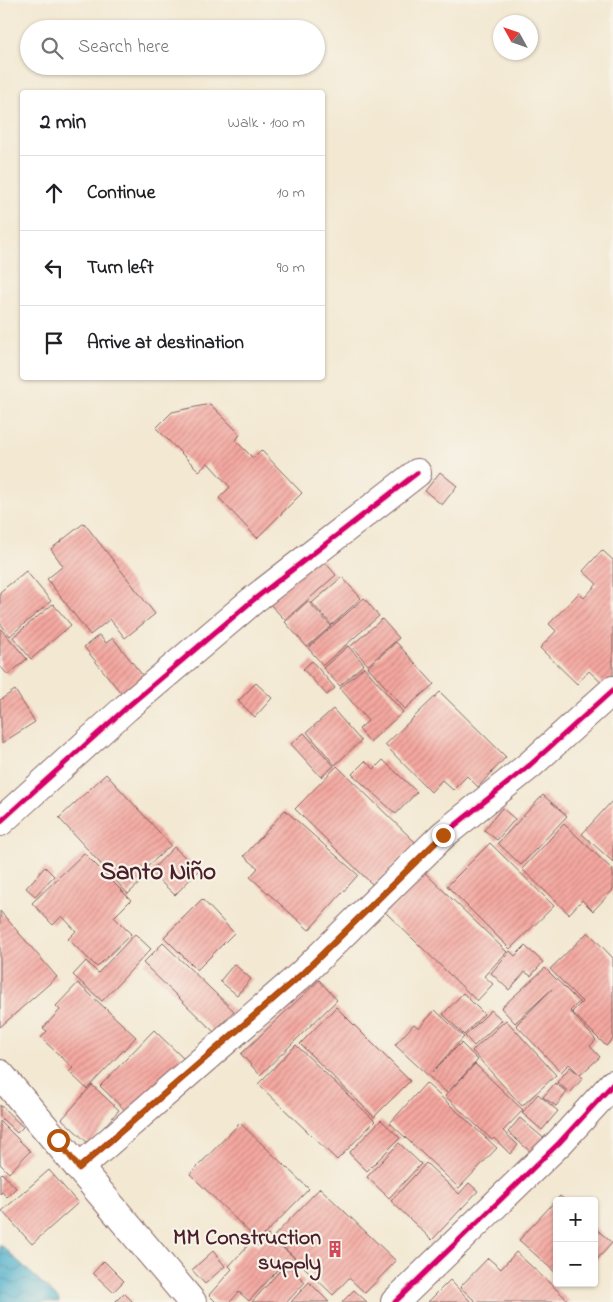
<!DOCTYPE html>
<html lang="en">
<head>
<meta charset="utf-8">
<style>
	body { margin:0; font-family:"Indie Flower",sans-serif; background:#f2f2f2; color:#202124 }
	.controls { position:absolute; right:15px; bottom:15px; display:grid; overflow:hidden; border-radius:5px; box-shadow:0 1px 4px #0004 }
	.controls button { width:45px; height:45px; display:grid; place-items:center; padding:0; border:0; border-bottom:1px solid #e0e0e0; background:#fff; color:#202124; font:25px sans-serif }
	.compass { position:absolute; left:493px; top:15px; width:45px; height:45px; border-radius:50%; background:#fff; box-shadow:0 1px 4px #0004; rotate:310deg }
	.stop { position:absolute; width:15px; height:15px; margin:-11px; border:4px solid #b45309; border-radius:50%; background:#fff }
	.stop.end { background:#b45309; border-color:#fff; box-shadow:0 1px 5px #0008 }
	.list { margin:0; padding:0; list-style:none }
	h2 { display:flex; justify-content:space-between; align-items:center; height:65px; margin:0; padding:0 20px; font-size:21px }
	h2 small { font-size:16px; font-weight:400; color:#757577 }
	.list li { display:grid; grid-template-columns:32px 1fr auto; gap:15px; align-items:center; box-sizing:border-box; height:75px; padding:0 20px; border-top:1px solid #e0e0e0 }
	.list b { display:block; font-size:19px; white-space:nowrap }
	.list em { font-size:16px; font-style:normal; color:#757577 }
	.icon { flex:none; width:28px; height:28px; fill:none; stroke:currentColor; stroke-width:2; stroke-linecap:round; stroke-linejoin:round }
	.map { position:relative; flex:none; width:613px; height:1302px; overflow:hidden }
	.search { position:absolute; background:#fff; box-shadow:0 1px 4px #0004; left:20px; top:20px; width:305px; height:55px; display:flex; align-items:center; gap:12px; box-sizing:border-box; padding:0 18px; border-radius:28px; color:#757577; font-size:19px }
	.panel { position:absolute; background:#fff; box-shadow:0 1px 4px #0004; left:20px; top:90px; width:305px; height:290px; border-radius:5px }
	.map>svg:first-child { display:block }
</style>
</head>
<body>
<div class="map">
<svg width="613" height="1302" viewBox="0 0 613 1302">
	<defs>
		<pattern id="water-waves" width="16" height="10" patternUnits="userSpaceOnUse" patternTransform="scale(1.25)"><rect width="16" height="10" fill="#4baeca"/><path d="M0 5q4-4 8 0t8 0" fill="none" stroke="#408da4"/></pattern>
		<pattern id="building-hatch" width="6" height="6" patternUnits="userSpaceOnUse" patternTransform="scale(1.25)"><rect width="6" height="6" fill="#f4a8a0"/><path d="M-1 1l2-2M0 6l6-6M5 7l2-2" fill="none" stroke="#c88883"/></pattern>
	</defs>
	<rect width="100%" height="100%" fill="#f7f3e8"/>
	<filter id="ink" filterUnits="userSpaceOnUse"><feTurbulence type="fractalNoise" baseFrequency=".02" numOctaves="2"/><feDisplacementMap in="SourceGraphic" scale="10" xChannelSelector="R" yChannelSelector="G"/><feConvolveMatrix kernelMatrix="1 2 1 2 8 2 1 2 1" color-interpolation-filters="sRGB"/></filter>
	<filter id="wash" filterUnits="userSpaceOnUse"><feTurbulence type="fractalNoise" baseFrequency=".0096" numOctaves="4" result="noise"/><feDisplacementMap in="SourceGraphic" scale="20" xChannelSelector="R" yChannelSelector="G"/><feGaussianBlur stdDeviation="1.12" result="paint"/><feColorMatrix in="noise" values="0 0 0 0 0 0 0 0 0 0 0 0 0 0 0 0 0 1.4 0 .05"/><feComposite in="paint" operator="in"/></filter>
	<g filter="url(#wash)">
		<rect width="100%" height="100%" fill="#f3e8d2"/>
		<polygon fill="url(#water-waves)" stroke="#4a667a" points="0,1244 59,1299 59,1302 0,1302"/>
		<g id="blocks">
			<g fill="url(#building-hatch)">
				<polygon points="210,404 240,434 236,441 253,458 261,450 302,493 257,538 219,498 230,487 208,463 199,471 156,428 172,412"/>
				<polygon points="440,472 457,486 442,505 425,491"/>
				<polygon points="84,523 155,614 125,638 110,619 90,635 47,579 63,566 51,549"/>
				<polygon points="602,550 613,560 613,678 605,686 589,671 577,684 540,648 556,631 549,624 579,593 584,598 597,584 583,571"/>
				<polygon points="317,553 336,575 285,620 265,599"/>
				<polygon points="26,571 51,601 10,636 0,623 0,592"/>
				<polygon points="342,577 361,598 332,625 312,603"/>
				<polygon points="364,598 379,616 323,665 308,648"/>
				<polygon points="308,601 331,626 307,647 285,622"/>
				<polygon points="53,604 71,625 31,659 13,637"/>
				<polygon points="382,619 399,638 368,665 351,646"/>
				<polygon points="0,628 27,659 8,675 0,666"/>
				<polygon points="99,635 106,643 113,638 147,681 125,698 84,647"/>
				<polygon points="396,642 434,684 405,709 368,667"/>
				<polygon points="348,646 364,664 340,686 323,668"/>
				<polygon points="312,661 335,688 327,695 303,669"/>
				<polygon points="364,667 403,712 370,742 359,729 368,721 340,688"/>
				<polygon points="256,683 272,698 255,717 238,701"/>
				<polygon points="15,690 35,722 2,743 0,700"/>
				<polygon points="440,692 506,757 478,787 467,776 453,790 442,780 431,792 385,745"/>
				<polygon points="333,709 361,741 335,765 307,732"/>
				<polygon points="304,733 334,766 321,777 291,744"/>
				<polygon points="383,760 417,792 396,814 352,774 365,761 374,769"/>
				<polygon points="337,766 416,843 374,886 295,809"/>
				<polygon points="106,774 171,845 144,870 148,875 128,894 59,818"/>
				<polygon points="543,795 567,816 521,865 498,843"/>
				<polygon points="613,800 613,862 582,834"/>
				<polygon points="502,808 515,819 497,840 484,830"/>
				<polygon points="285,810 358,875 309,930 250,877 258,868 244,856"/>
				<polygon points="564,824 613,870 613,890 593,911 582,900 569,914 522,869"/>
				<polygon points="490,843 554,906 510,949 447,886"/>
				<polygon points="174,847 199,870 175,895 150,872"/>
				<polygon points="84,853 131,900 114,917 131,934 97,967 68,939 76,931 62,916 53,925 32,903"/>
				<polygon points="45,867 54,876 35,896 26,888"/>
				<polygon points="421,869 507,952 484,976 493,984 477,1001 382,909"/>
				<polygon points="202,899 234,933 197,970 164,937"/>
				<polygon points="0,911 57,977 0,1027"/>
				<polygon points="588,932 613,958 613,1039 606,1046 572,1012 582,1002 550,969"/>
				<polygon points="135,934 151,949 102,1001 73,975 86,961 98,973"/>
				<polygon points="163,943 234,1011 214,1032 143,963"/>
				<polygon points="525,946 543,962 531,976 525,972 509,990 491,973 510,951 515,956"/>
				<polygon points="234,964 251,979 237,995 220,981"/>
				<polygon points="545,968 579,1002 570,1011 596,1040 590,1046 600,1057 580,1075 569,1064 561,1072 516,1025 552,989 515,1023 501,1008"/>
				<polygon points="319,980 337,1000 260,1075 241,1054"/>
				<polygon points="78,983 136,1037 87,1089 69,1072 73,1068 41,1038 47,1031 43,1028 60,1010 56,1006"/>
				<polygon points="463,993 484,1014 464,1035 443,1014"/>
				<polygon points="336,1007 410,1081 374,1117 300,1044"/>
				<polygon points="435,1010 464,1037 431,1073 461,1043 478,1060 447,1093 395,1045 414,1024 419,1028"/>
				<polygon points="491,1010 502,1020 474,1046 465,1036"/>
				<polygon points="506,1020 556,1075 522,1106 472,1051"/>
				<polygon points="154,1030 185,1060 131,1116 100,1086"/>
				<polygon points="296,1045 375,1121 337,1160 258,1084"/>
				<polygon points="475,1064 523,1110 503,1131 518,1145 510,1154 494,1138 492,1140 445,1096"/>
				<polygon points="570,1067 583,1078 570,1093 557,1082"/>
				<polygon points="426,1083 497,1148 459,1188 390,1123"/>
				<polygon points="555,1083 567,1092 556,1106 543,1097"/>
				<polygon points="92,1085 119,1110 89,1144 62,1119"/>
				<polygon points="538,1094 558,1111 542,1130 522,1113"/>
				<polygon points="0,1105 23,1127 17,1133 0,1117"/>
				<polygon points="520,1118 547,1141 534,1155 508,1132"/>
				<polygon points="381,1120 400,1138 367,1171 349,1153"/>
				<polygon points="0,1121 30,1151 9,1173 0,1164"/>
				<polygon points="240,1123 309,1189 258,1241 190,1174"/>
				<polygon points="399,1143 421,1164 389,1198 367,1177"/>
				<polygon points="426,1163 459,1194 469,1183 478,1191 432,1240 391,1201"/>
				<polygon points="49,1170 78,1203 32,1244 2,1211"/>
				<polygon points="2,1173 16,1188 7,1197 2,1192 0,1194 0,1175"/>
				<polygon points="320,1188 396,1261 365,1293 349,1278 333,1295 273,1237"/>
				<polygon points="560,1196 566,1201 557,1201 557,1274 519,1240"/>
				<polygon points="594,1227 612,1243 594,1263"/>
				<polygon points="268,1235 296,1259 291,1265 286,1261 249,1301 239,1292 230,1302 216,1302 209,1295 232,1269 229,1266 252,1241 258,1246"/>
				<polygon points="213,1251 225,1266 205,1284 192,1270"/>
				<polygon points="516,1252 570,1302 476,1302 460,1287 488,1258 501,1269"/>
				<polygon points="104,1261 124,1281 113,1292 93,1273"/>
				<polygon points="286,1264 305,1282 287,1302 252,1302"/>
				<polygon points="450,1280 471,1302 428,1302"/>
				<polygon points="309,1282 329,1302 291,1302"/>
				<polygon points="354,1290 367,1302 342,1302"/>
				<polygon points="124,1293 133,1302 115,1302"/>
			</g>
		</g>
	</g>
	<g filter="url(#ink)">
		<use href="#blocks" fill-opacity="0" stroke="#856565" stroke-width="1"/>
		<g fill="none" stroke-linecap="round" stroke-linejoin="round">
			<g stroke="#856565" stroke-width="30">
				<g id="minor">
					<polyline points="0,822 126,708 252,601 417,473"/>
					<polyline points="79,1168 302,974 443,835 530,765 613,690"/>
					<polyline points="395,1302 559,1143 613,1084"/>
				</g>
			</g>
			<g stroke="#856565" stroke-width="30">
				<polyline id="major" points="0,1074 192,1302"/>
			</g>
			<use href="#minor" stroke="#fff" stroke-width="28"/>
			<use href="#major" stroke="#fff" stroke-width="28"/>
			<g stroke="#f7f3e8" stroke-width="8">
				<g id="cycleway">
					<polyline points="0,822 126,708 252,601 417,473"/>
					<polyline points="79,1168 302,974 443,835 530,765 613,690"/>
					<polyline points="395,1302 559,1143 613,1084"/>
				</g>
			</g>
			<use href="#cycleway" stroke="#d6006c" stroke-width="5"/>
		</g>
	</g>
	<g fill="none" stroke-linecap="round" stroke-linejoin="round" filter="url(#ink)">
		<polyline stroke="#b45309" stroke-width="6" points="58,1140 79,1168 302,974 443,835"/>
	</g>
	<defs>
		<g id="building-bare" transform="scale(1.35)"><path d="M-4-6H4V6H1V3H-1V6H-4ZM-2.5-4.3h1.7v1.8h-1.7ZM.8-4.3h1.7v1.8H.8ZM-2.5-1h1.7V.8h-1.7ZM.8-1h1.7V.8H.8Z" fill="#d1495b" stroke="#f7f3e8" stroke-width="2.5" paint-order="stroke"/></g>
	</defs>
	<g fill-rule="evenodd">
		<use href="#building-bare" x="335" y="1249"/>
	</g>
	<g text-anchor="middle" stroke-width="4.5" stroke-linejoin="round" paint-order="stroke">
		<g font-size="22" font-weight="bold" fill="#4a1f2b" stroke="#f7f3e8" text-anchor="end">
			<text x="321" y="1244">MM Construction<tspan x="321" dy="25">supply</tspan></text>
		</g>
		<g font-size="25" font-weight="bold" fill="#4a1f2b" stroke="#f7f3e8">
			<text x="158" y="879">Santo Niño</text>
		</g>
	</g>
</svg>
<div class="controls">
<button>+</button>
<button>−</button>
</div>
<svg class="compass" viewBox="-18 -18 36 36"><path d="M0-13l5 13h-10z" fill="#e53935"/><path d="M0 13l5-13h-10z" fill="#757577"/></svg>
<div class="stop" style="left:58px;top:1140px"></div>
<div class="stop end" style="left:443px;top:835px"></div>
<div class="search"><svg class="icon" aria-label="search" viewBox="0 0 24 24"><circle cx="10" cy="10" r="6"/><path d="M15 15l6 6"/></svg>Search here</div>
<section class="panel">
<h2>2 min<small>Walk · 100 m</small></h2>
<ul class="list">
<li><svg class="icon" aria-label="ahead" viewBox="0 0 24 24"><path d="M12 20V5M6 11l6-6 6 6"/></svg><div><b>Continue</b></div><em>10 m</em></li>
<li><svg class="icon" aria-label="left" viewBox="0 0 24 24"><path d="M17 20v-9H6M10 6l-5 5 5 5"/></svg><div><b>Turn left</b></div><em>90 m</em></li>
<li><svg class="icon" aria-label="arrive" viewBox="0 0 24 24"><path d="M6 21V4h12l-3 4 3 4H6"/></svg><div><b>Arrive at destination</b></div></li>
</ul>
</section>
</div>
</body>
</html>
